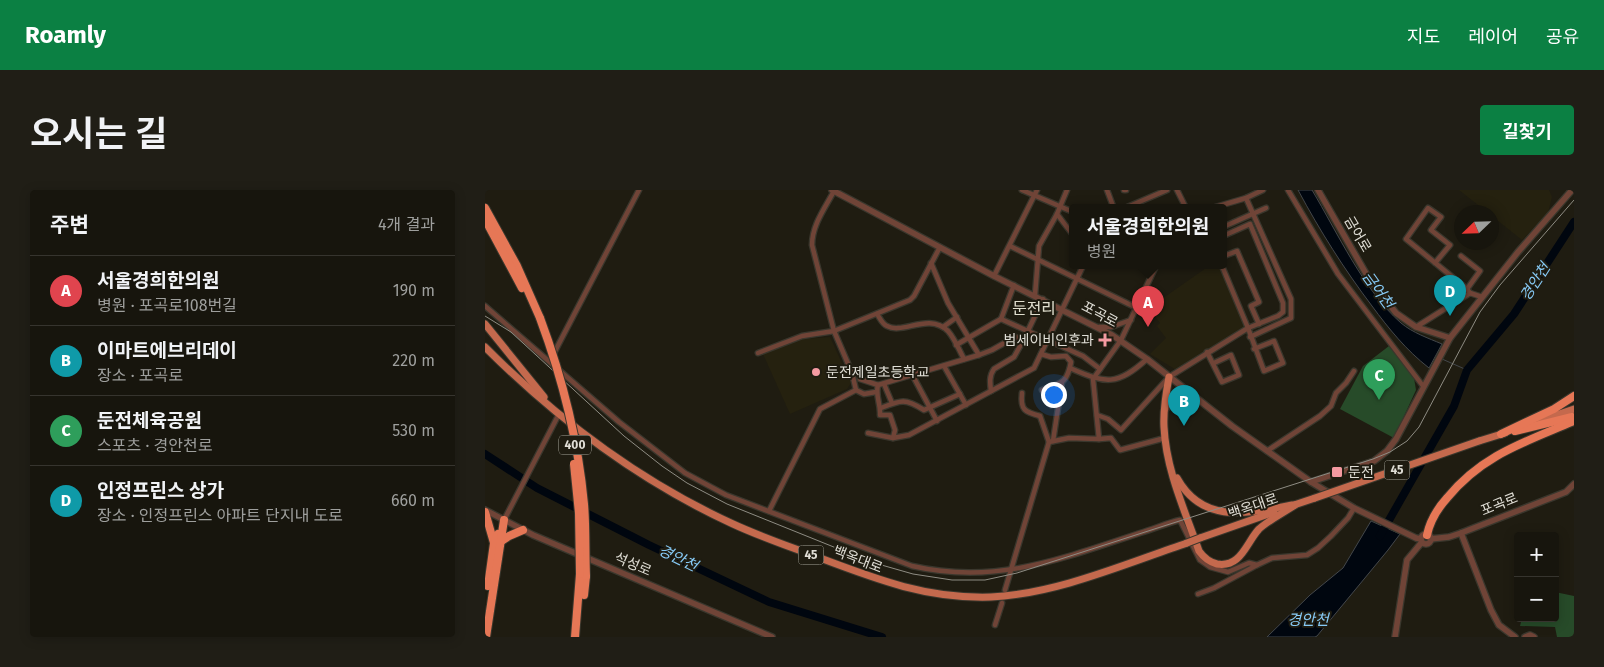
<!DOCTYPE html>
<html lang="ko">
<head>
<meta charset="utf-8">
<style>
	body { margin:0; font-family:"Fira Sans","Noto Sans KR",sans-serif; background:#201e16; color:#f1f3f6 }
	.controls { position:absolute; right:15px; bottom:15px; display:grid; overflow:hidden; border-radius:5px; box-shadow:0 2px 12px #0003 }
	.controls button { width:45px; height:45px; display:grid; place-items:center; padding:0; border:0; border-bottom:1px solid #36342e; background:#17150d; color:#f1f3f6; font:25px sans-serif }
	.compass { position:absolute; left:969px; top:15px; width:45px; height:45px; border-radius:50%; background:#17150d; box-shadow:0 2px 12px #0003; rotate:247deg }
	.you { position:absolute; left:568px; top:204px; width:18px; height:18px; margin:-12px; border:4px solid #fff; border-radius:50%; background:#1a73e8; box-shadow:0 0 0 8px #1a73e833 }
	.badge { display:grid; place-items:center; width:32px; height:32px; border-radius:50%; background:#0b8043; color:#fff; font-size:16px; font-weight:700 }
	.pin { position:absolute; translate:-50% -41px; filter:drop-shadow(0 1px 2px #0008) }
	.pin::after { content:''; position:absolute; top:26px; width:18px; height:15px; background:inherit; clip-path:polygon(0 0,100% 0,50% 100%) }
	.popup { position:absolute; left:584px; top:14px; width:158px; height:65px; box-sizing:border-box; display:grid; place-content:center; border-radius:5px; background:#17150d; filter:drop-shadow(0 1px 4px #0005); font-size:16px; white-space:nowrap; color:#9e9f9d }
	.popup b { font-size:19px; color:#f1f3f6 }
	.popup::after { content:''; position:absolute; left:50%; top:100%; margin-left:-10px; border:10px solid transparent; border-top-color:#17150d }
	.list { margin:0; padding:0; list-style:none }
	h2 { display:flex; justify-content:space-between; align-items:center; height:65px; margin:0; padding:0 20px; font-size:21px }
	h2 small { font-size:16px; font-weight:400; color:#9e9f9d }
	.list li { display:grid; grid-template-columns:32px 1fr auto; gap:15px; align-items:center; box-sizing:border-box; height:70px; padding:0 20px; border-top:1px solid #36342e }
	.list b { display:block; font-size:19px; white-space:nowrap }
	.list p { margin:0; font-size:16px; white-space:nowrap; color:#9e9f9d }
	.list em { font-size:16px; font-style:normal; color:#9e9f9d }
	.map { position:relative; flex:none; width:1089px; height:447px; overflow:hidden; border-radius:5px }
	header { display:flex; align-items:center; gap:30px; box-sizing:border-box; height:70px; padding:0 25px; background:#0b8043; color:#fff }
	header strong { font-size:24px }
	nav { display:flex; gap:28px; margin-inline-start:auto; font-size:18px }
	.intro { display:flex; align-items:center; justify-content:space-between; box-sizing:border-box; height:120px; padding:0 30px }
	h1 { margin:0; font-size:35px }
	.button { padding:12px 22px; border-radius:5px; background:#0b8043; color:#fff; font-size:18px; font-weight:700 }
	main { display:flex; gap:30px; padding:0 30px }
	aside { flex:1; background:#17150d; border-radius:5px; box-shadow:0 2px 12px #0003 }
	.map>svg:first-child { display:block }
</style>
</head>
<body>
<header>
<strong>Roamly</strong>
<nav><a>지도</a><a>레이어</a><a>공유</a></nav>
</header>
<div class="intro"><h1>오시는 길</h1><a class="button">길찾기</a></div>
<main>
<aside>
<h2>주변<small>4개 결과</small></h2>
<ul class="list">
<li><span class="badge" style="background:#e0444e">A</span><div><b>서울경희한의원</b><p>병원 · 포곡로108번길</p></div><em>190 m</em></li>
<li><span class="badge" style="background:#0f9aa8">B</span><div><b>이마트에브리데이</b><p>장소 · 포곡로</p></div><em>220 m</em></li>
<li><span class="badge" style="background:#2e9e5b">C</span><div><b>둔전체육공원</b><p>스포츠 · 경안천로</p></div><em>530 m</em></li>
<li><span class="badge" style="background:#0f9aa8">D</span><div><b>인정프린스 상가</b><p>장소 · 인정프린스 아파트 단지내 도로</p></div><em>660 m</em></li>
</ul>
</aside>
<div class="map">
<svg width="1089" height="447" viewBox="0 0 1089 447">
	<rect width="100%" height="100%" fill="#1f1c11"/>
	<g fill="#25210f">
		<polygon points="974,0 1064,0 1067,7 1063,23 1037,50 1007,26 1006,22 1002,22"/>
		<polygon points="724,76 737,76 763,138 693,181 665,164 681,148 672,136 675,133 664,118"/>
		<polygon points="345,147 366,193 362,199 305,224 278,164 318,149"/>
	</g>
	<g fill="#274b29">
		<polygon points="904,156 929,188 931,200 909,248 855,219 878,176"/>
		<polygon points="1070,402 1089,406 1089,447 1072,447 1070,437 1035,436 1037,428 1070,428"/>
	</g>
	<g fill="#00060f" stroke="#43474b">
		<path d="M813,0H827C852,42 879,101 916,133C928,143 943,148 957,154L944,178C921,160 904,139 887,116C859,79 835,41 813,0Z"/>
		<polygon points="886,331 915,344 903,360 832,446 830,447 782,447 825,405 858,378"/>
	</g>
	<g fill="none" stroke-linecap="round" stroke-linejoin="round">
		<polyline stroke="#43474b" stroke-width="1" points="957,169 982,180"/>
		<g stroke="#00060f" stroke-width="8">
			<polyline points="0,264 52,298 164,355 284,412 397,447"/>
			<polyline points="895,346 969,216 982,180 1029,124 1089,32"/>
		</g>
		<g stroke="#3a372d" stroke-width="7">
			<g id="minor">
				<polyline points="537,0 588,22"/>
				<polyline points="622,0 628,16 627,18"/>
				<polyline points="639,0 641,0"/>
				<polyline points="692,0 701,18"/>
				<polyline points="803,0 853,84 938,196"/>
				<polyline points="761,8 806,109 806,128 765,147"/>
				<polyline points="640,18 682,0"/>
				<polyline points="727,18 761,8 778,0"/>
				<polyline points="572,24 588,45"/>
				<polyline points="738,37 781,18"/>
				<polyline points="738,46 765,34 798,113 798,122 793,126 763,138 779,181 798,173 789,151 769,159"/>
				<polyline points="525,56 652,118"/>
				<polyline points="738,65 739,66 752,61 774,112 766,116 774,134"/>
				<polyline points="976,66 995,81 982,99"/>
				<polyline points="446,73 463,113 494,165"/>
				<polyline points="950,73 965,55 946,40 956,27 943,18 921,49 982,99 985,103"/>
				<polyline points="509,86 552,0"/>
				<polyline points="550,105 554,56 572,24 582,0"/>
				<path d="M0,116L134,232L200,283L241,305L427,376C511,395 576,369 655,343C669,339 682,333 695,330L715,370L725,377L743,382L764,373L772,375L787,368L822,365L833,358L846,346L863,328L869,318"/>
				<path d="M392,124C395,128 397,134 402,136C418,145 443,122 463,141C470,149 474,160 479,169"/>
				<polyline points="516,129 598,166 615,179"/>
				<polyline points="458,137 472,127"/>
				<polyline points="614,137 626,137 646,130"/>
				<polyline points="931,137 985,103 997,107"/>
				<polyline points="471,155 516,129 529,95"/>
				<polyline points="722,162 737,192 754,185 746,165 729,173"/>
				<path d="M273,163L317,146L349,141L327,55C327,35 340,18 349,1"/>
				<path d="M556,164L566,167L581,166L586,172C582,194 576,193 557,200L566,215"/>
				<polyline points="68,165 154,0"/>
				<polyline points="459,176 481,215"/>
				<path d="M585,178C621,194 632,196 662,169"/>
				<polyline points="428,186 452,231"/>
				<polyline points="375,189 393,195"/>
				<polyline points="399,194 407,213"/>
				<polyline points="371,200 379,204 391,202"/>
				<path d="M506,201C505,193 504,186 509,179L529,167L539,149"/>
				<path d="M537,203C535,220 540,222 555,226L564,252"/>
				<path d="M396,218C416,210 420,208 439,220L475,204"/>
				<polyline points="612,225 623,229 636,240 684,187 763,138 737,76"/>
				<polyline points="383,243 408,248 424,245 549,178 598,76"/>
				<path d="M408,248L410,240L405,225H395C396,214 390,206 393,195L494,165L507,160L530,147L539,149L558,109"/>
				<polyline points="614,249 626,248 635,260 680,248"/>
				<polyline points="568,251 577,192"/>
				<polyline points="782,261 835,226 846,216 851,203 861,193 869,181"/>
				<polyline points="284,321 335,219 371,200 367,183 349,141 425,110 429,106 455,57"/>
				<polyline points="19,330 74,224"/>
				<polyline points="520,400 564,252 584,248 614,249 608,189 636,150 671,76"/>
				<polyline points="713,404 729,398 772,375"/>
				<polyline points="510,435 517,413"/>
			</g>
		</g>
		<g stroke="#3a372d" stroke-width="8">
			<g id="tertiary">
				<polyline points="347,0 509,86 627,145 662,169 747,236 826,292 869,318 931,348 936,349"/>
				<polyline points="833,0 883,87 911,123 931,137 965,148"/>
				<path d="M681,219C686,207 694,202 707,206"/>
				<polyline points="826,292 889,271 902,261 911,249 965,148 1033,62 1087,0"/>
				<polyline points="0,320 48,345 287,447"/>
				<polyline points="976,343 1006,420 1014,435 1030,447"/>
				<circle cx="941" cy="349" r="5"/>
				<polyline points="945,349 964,347 976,343 1081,302 1089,294"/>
				<polyline points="910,447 922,370 937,352"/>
				<polyline points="1040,447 1045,445 1049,447"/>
			</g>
		</g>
		<g stroke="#3a372d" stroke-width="9">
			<g id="primary">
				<polyline points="0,134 59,207"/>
				<path d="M0,157C72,229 154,291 248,334C276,347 306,357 335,368C393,390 443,409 506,407C571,404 640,374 702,353"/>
				<path d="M684,187C681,203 678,220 679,237C681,280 700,321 714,361C719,368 724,372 732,374C756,378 761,353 774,339C784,330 798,323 810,315"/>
				<polyline points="1042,235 1089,219"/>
				<polyline points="994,251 1020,243"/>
				<path d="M692,288C718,335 763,323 807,315"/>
				<polyline points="806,316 830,308"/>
				<polyline points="715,348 789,322"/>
			</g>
		</g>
		<g stroke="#3a372d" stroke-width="10">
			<g id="motorway">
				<polyline points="0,18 32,76 55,128"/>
				<polyline points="0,29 37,98"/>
				<polyline points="1030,241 1087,227"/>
				<polyline points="1016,244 1069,219 1089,206"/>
				<polyline points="0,322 9,353"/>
				<path d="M942,345C945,331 953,318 962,308C997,265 1040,252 1089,231"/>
				<polyline points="15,352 24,346 38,340"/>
				<polyline points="3,396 9,353 13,344"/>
				<polyline points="99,405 101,386"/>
				<polyline points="1,447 19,330"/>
				<polyline points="90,447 95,384"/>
			</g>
		</g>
		<use href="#minor" stroke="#704437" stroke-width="4.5"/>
		<use href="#tertiary" stroke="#704437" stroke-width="5.5"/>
		<use href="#primary" stroke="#c4694d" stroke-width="7"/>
		<use href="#motorway" stroke="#e67756" stroke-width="8"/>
		<polyline stroke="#8e8c83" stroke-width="1" points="0,126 26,142 139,246 177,276 202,293 242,314 386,372 428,384 467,390 500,390 532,383 888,269 905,262 922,251 934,237 995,122 1015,95 1089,10"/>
		<g stroke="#3a372d" stroke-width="9" stroke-linecap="butt">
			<g id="primary-bridge">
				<polyline points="830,308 994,251"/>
				<polyline points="702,353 715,348"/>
			</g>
		</g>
		<g stroke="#3a372d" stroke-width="10" stroke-linecap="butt">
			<g id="motorway-bridge">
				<path d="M55,128C77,187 93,250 99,314C101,338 100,362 101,386"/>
				<polyline points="89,274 94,323 95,384"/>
			</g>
		</g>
		<use href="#primary-bridge" stroke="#c4694d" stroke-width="7"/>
		<use href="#motorway-bridge" stroke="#e67756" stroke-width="8"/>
	</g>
	<g fill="#f49aa1" stroke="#1f1c11" stroke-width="2">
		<path d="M617.5 142.5h5v5h5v5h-5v5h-5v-5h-5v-5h5z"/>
		<circle cx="331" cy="182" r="5"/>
		<rect x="846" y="276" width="12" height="12" rx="2.5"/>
	</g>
	<g text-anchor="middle" stroke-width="4" stroke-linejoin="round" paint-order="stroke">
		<g fill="#1f1c11" stroke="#a6a49b" stroke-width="1">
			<rect x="74" y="245.5" width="32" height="19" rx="4"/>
			<rect x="899.5" y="270.5" width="25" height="19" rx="4"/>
			<rect x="313.5" y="355.5" width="25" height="19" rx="4"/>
		</g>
		<g font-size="12" font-weight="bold" fill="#e0ded6">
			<text x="90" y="259">400</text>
			<text x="912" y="284">45</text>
			<text x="326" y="369">45</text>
		</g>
		<g font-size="14" fill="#e0ded6" stroke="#1f1c11">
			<text transform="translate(873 44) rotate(60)" y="5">금어로</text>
			<text transform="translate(615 124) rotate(28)" y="5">포곡로</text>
			<text transform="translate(1014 314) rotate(-22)" y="5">포곡로</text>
			<text transform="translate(768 316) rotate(-19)" y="5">백옥대로</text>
			<text transform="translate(373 369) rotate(21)" y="5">백옥대로</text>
			<text transform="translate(148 374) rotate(23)" y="5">석성로</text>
		</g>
		<g font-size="14" fill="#e0ded6" stroke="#1f1c11" text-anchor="start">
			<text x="609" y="155" text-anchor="end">범세이비인후과</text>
			<text x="341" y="187">둔전제일초등학교</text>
			<text x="863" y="287">둔전</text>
		</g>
		<g font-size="15" font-style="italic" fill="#87caf6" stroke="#1f1c11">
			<text transform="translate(1050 92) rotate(-57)" y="5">경안천</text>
			<text transform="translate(893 100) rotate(54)" y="5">금어천</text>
			<text transform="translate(193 368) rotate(26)" y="5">경안천</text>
			<text x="823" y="435">경안천</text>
		</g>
		<g font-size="16" fill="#e0dece" stroke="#1f1c11">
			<text x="549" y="124">둔전리</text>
		</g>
	</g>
</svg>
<div class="controls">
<button>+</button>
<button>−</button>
</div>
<svg class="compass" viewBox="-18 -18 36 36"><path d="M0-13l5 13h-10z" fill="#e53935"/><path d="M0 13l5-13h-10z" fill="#9e9f9d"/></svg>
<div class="you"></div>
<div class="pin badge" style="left:663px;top:137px;background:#e0444e">A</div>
<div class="popup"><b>서울경희한의원</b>병원</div>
<div class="pin badge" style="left:699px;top:236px;background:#0f9aa8">B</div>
<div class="pin badge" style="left:894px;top:210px;background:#2e9e5b">C</div>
<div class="pin badge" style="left:965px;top:126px;background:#0f9aa8">D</div>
</div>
</main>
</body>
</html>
